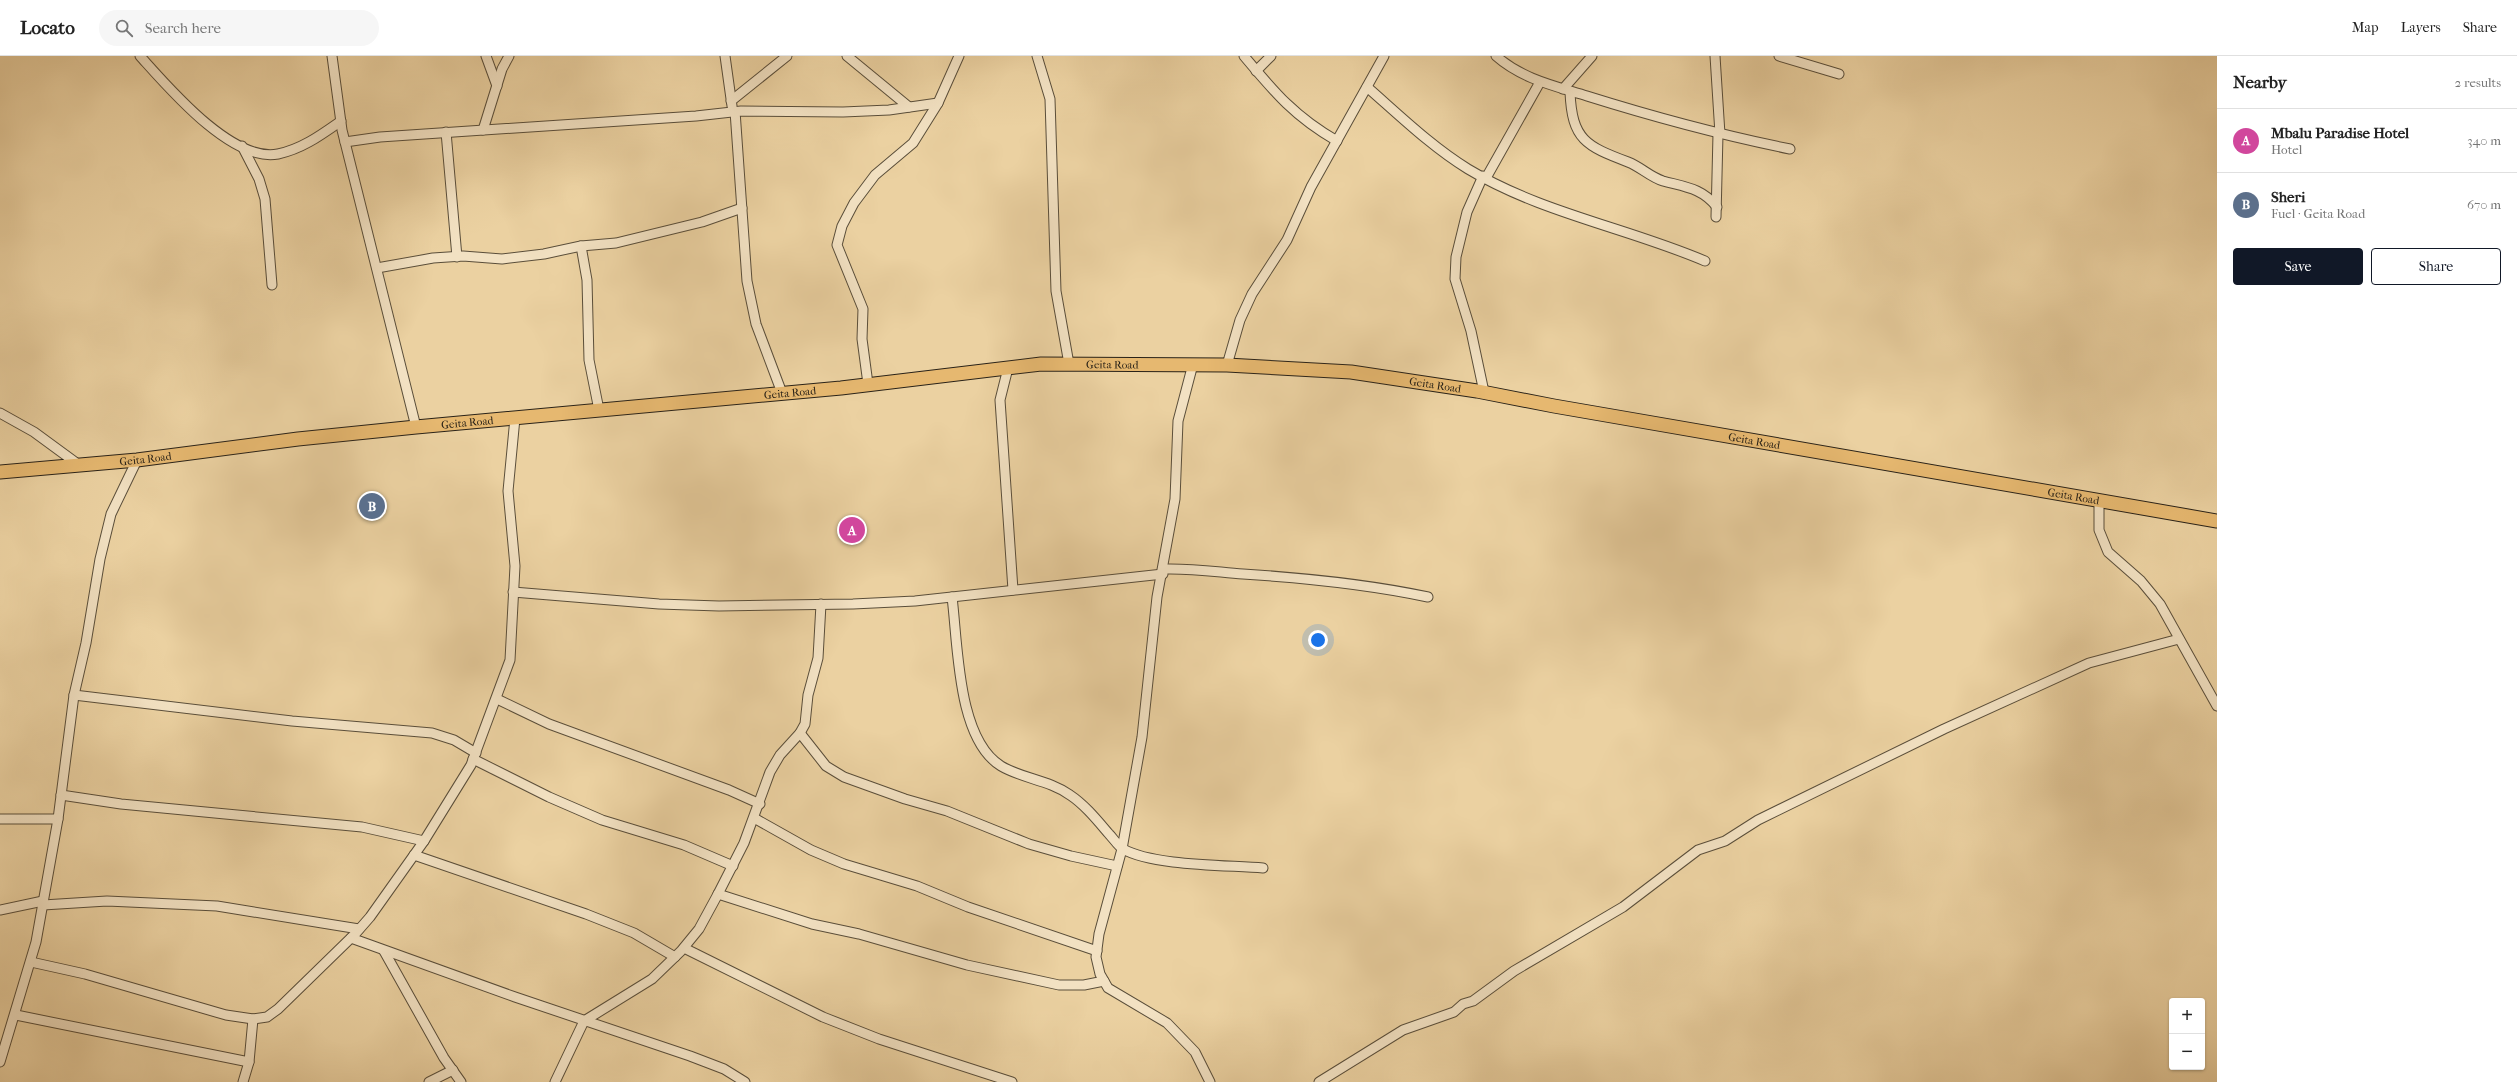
<!DOCTYPE html>
<html lang="en">
<head>
<meta charset="utf-8">
<style>
	body { margin:0; font-family:"IM FELL French Canon",serif; background:#f6f6f6; color:#222 }
	.controls { position:absolute; right:12px; bottom:12px; display:grid; overflow:hidden; border-radius:4px; box-shadow:0 1px 3px #0004 }
	.controls button { width:36px; height:36px; display:grid; place-items:center; padding:0; border:0; border-bottom:1px solid #e0e0e0; background:#fff; color:#222; font:20px sans-serif }
	.you { position:absolute; left:1318px; top:584px; width:14px; height:14px; margin:-10px; border:3px solid #fff; border-radius:50%; background:#1a73e8; box-shadow:0 0 0 6px #1a73e833 }
	.badge { display:grid; place-items:center; width:26px; height:26px; border-radius:50%; background:#111827; color:#fff; font-size:13px; font-weight:700 }
	.pin { position:absolute; translate:-50% -50%; border:2px solid #fff; box-shadow:0 1px 4px #0006 }
	.list { margin:0; padding:0; list-style:none }
	h2 { display:flex; justify-content:space-between; align-items:center; height:52px; margin:0; padding:0 16px; font-size:17px }
	h2 small { font-size:13px; font-weight:400; color:#767676 }
	.list li { display:grid; grid-template-columns:26px 1fr auto; gap:12px; align-items:center; box-sizing:border-box; height:64px; padding:0 16px; border-top:1px solid #e0e0e0 }
	.list b { display:block; font-size:15px; white-space:nowrap }
	.list p { margin:0; font-size:13px; white-space:nowrap; color:#767676 }
	.list em { font-size:13px; font-style:normal; color:#767676 }
	.actions { display:flex; gap:8px; padding:12px 16px }
	.actions a { flex:1; padding:9px 0; border:1px solid #111827; border-radius:4px; text-align:center; font-size:14px; color:#111827 }
	.actions .main { background:#111827; color:#fff }
	.icon { flex:none; width:22px; height:22px; fill:none; stroke:currentColor; stroke-width:2; stroke-linecap:round; stroke-linejoin:round }
	.map { position:relative; flex:none; width:2217px; height:1026px; overflow:hidden }
	header { display:flex; align-items:center; gap:24px; box-sizing:border-box; height:56px; padding:0 20px; background:#fff; border-bottom:1px solid #e0e0e0 }
	header strong { font-size:19px }
	nav { display:flex; gap:22px; margin-inline-start:auto; font-size:14px }
	.search { width:280px; height:36px; background:#f6f6f6; display:flex; align-items:center; gap:10px; box-sizing:border-box; padding:0 14px; border-radius:22px; color:#767676; font-size:15px }
	main { display:flex }
	aside { flex:1; background:#fff }
	.map>svg:first-child { display:block }
</style>
</head>
<body>
<header>
<strong>Locato</strong>
<div class="search"><svg class="icon" aria-label="search" viewBox="0 0 24 24"><circle cx="10" cy="10" r="6"/><path d="M15 15l6 6"/></svg>Search here</div>
<nav><a>Map</a><a>Layers</a><a>Share</a></nav>
</header>
<main>
<div class="map">
<svg width="2217" height="1026" viewBox="0 0 2217 1026">
	<rect width="100%" height="100%" fill="#ebd1a1"/>
	<filter id="stains"><feTurbulence type="fractalNoise" baseFrequency=".005" numOctaves="4"/><feColorMatrix values="0 0 0 0 .2 0 0 0 0 .09 0 0 0 0 .02 0 0 0 .5 -.17"/></filter>
	<radialGradient id="worn" r=".72"><stop offset=".6" stop-color="#630" stop-opacity="0"/><stop offset="1" stop-color="#630" stop-opacity=".3"/></radialGradient>
	<g fill="none" stroke-linecap="round" stroke-linejoin="round">
		<g stroke="#5a4e3a" stroke-width="11">
			<g id="minor">
				<path d="M140,0C168,31 232,107 278,98C302,93 321,79 341,65"/>
				<polyline points="332,0 342,74 416,371"/>
				<polyline points="486,0 497,30"/>
				<polyline points="725,0 732,50"/>
				<polyline points="847,0 909,51"/>
				<polyline points="1037,0 1050,43 1056,235 1069,308"/>
				<path d="M1244,0C1275,37 1295,61 1337,85"/>
				<path d="M1496,0C1522,23 1555,30 1587,40C1654,61 1721,79 1790,93"/>
				<polyline points="1715,0 1720,78"/>
				<polyline points="1779,0 1839,18"/>
				<polyline points="1256,15 1271,0"/>
				<path d="M1367,31C1399,59 1432,91 1468,113C1541,157 1628,172 1705,205"/>
				<polyline points="1563,33 1592,0"/>
				<path d="M1570,36C1572,84 1586,90 1628,106C1641,111 1650,121 1663,125C1685,131 1702,132 1717,151"/>
				<polyline points="731,45 787,0"/>
				<polyline points="735,55 747,225 756,268 782,337"/>
				<polyline points="483,74 502,13 509,0"/>
				<polyline points="446,76 457,201"/>
				<polyline points="345,86 380,81 696,60 741,55 843,56 889,54 938,47"/>
				<polyline points="242,90 259,123 265,143 272,229"/>
				<polyline points="1483,120 1467,156 1456,201 1455,223 1471,275 1484,336"/>
				<polyline points="1486,122 1540,26"/>
				<polyline points="1716,161 1718,78"/>
				<polyline points="581,190 587,224 589,304 599,354"/>
				<polyline points="377,212 433,202 463,200 502,203 544,198 581,190 616,187 702,166 742,152"/>
				<polyline points="1193,308 1178,365 1175,443 1157,541 1142,681 1122,793 1099,878 1096,901 1100,918 1108,932 1167,967 1195,996 1210,1026"/>
				<polyline points="1227,309 1240,264 1252,238 1287,184 1311,131 1384,0"/>
				<polyline points="1008,312 1000,344 1013,534"/>
				<polyline points="868,328 862,283 863,253 837,189 842,170 854,147 875,119 913,87 938,47 959,0"/>
				<polyline points="0,357 34,376 79,409"/>
				<polyline points="2099,444 2099,474 2108,496 2141,525 2160,548 2217,650"/>
				<path d="M1164,513C1190,512 1217,516 1243,518C1306,522 1367,528 1428,541"/>
				<polyline points="513,536 659,548 719,550 853,548 915,545 1163,518"/>
				<path d="M952,541C958,588 957,683 1001,710C1023,723 1049,724 1070,739C1085,749 1097,764 1109,778C1113,782 1118,790 1123,793C1153,810 1227,809 1263,812"/>
				<polyline points="74,639 292,665 432,677 454,684 476,697"/>
				<polyline points="497,643 549,668 729,734 760,748"/>
				<polyline points="800,677 826,710 844,721 905,743 947,755 1029,788 1071,800 1117,810"/>
				<polyline points="473,703 549,741 602,764 684,789 733,810"/>
				<polyline points="61,739 121,748 362,771 424,785"/>
				<polyline points="754,762 811,794 844,808 917,830 968,851 1097,895"/>
				<polyline points="0,763 58,763"/>
				<polyline points="414,799 586,858 634,877 675,901"/>
				<polyline points="718,838 812,868 859,878 967,909 1059,929 1084,929 1104,925"/>
				<polyline points="43,849 107,845 217,850 359,873"/>
				<polyline points="0,854 43,845"/>
				<polyline points="351,882 515,941 690,1000 724,1013 745,1026"/>
				<polyline points="684,892 823,961 879,983 1012,1026"/>
				<polyline points="384,895 444,1002 461,1026"/>
				<polyline points="31,906 85,918 226,959 253,963 267,961 278,953 356,877 370,861 424,785 471,709 510,604 515,510 508,435 515,362"/>
				<polyline points="16,959 249,1006"/>
				<polyline points="0,1006 36,886 58,763 74,639 86,587 100,503 111,458 137,404"/>
				<polyline points="243,1026 249,1006 253,963"/>
				<polyline points="429,1026 453,1014"/>
				<polyline points="555,1026 584,965 652,923 681,895 699,873 718,838 744,787 770,716 780,699 800,677 805,668 808,639 818,602 821,548"/>
				<polyline points="1319,1026 1403,974 1454,956 1463,948 1473,945 1514,915 1623,851 1698,794 1725,785 1758,764 1944,673 2089,607 2179,583"/>
			</g>
		</g>
		<g stroke="#292218" stroke-width="15">
			<g id="highway">
				<path id="s1" d="M0,416L137,404L298,383L416,371L841,332L1041,308L1227,309L1351,316L1477,335L1554,350L2217,465"/>
			</g>
		</g>
		<use href="#minor" stroke="#f2e1c2" stroke-width="9"/>
		<use href="#highway" stroke="#e6b870" stroke-width="13"/>
	</g>
	<g text-anchor="middle" stroke-width="3.5" stroke-linejoin="round" paint-order="stroke">
		<g font-size="11" fill="#292218" stroke="#f2e1c2">
			<text dy="4" stroke="none"><textPath href="#s1" startOffset="1118">Geita Road</textPath></text>
			<text dy="4" stroke="none"><textPath href="#s1" startOffset="1442">Geita Road</textPath></text>
			<text dy="4" stroke="none"><textPath href="#s1" startOffset="794">Geita Road</textPath></text>
			<text dy="4" stroke="none"><textPath href="#s1" startOffset="470">Geita Road</textPath></text>
			<text dy="4" stroke="none"><textPath href="#s1" startOffset="1766">Geita Road</textPath></text>
			<text dy="4" stroke="none"><textPath href="#s1" startOffset="146">Geita Road</textPath></text>
			<text dy="4" stroke="none"><textPath href="#s1" startOffset="2090">Geita Road</textPath></text>
		</g>
	</g>
	<rect width="100%" height="100%" filter="url(#stains)"/>
	<rect width="100%" height="100%" fill="url(#worn)"/>
</svg>
<div class="controls">
<button>+</button>
<button>−</button>
</div>
<div class="you"></div>
<div class="pin badge" style="left:852px;top:474px;background:#d1479c">A</div>
<div class="pin badge" style="left:372px;top:450px;background:#5c6f8a">B</div>
</div>
<aside>
<h2>Nearby<small>2 results</small></h2>
<ul class="list">
<li><span class="badge" style="background:#d1479c">A</span><div><b>Mbalu Paradise Hotel</b><p>Hotel</p></div><em>340 m</em></li>
<li><span class="badge" style="background:#5c6f8a">B</span><div><b>Sheri</b><p>Fuel · Geita Road</p></div><em>670 m</em></li>
</ul>
<div class="actions"><a class="main">Save</a><a>Share</a></div>
</aside>
</main>
</body>
</html>
